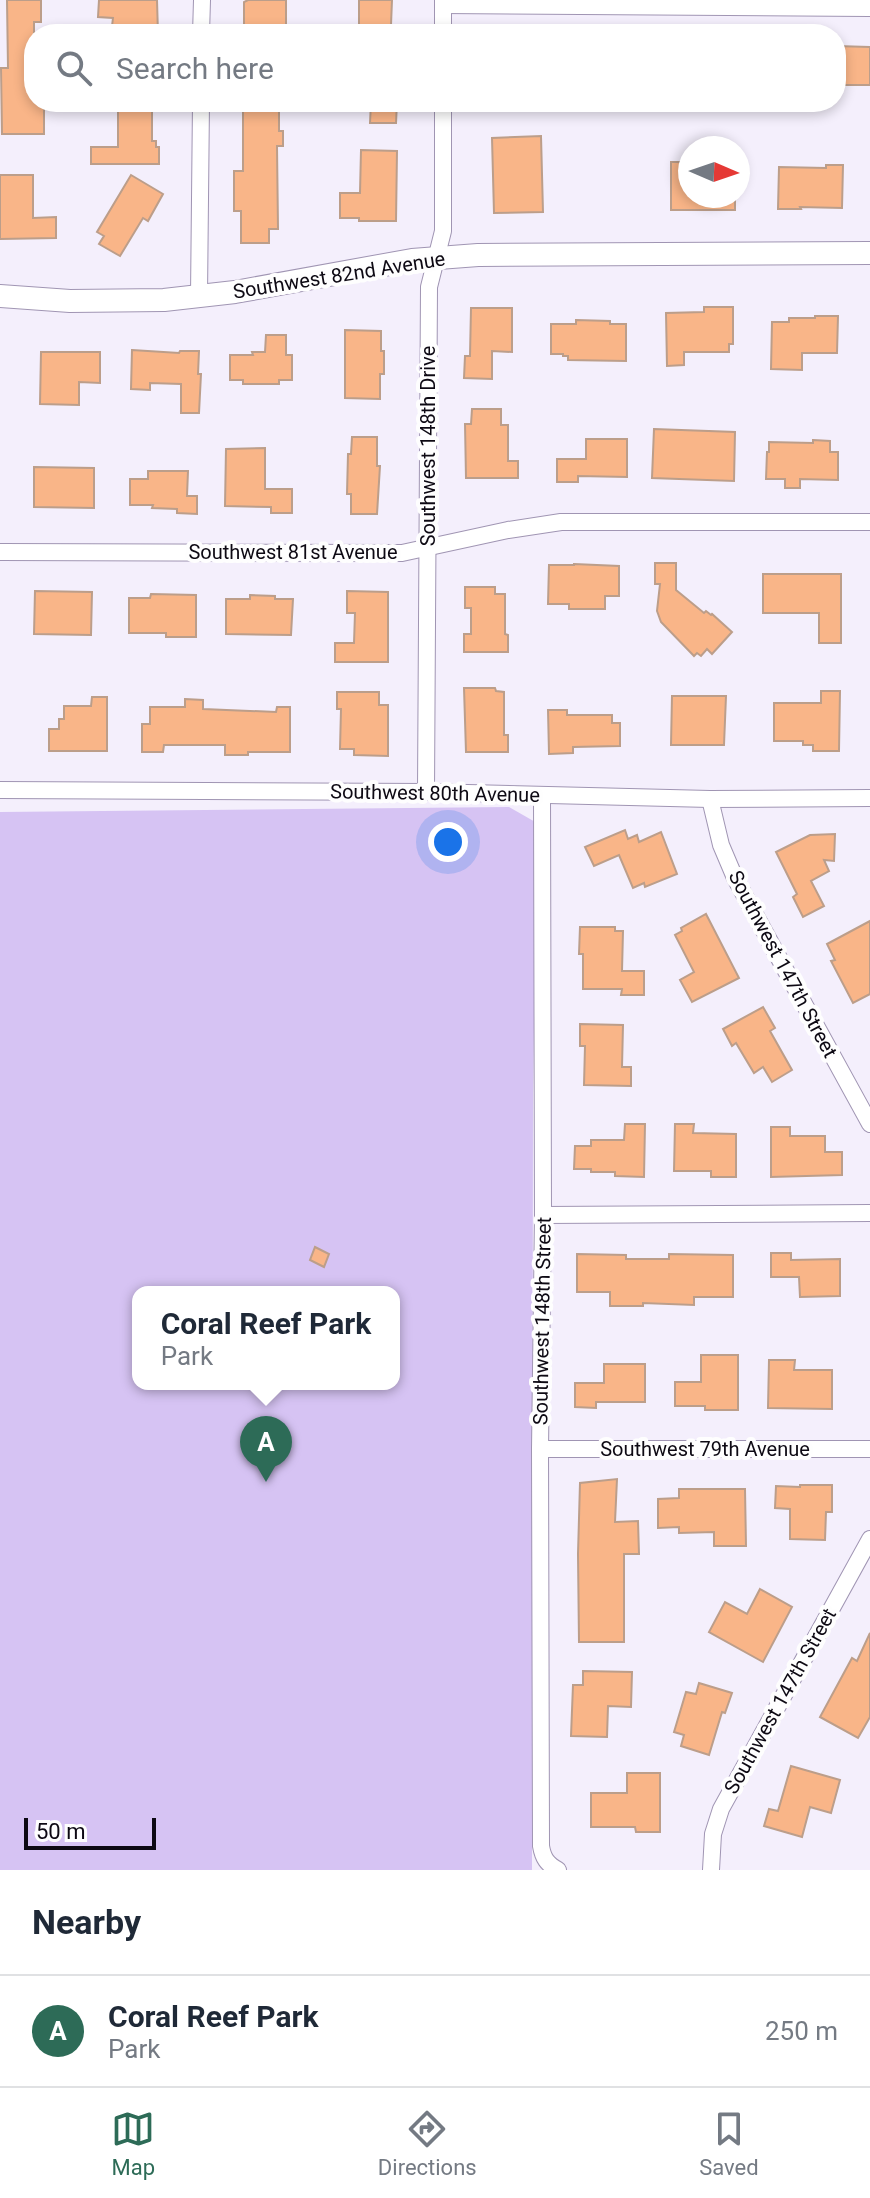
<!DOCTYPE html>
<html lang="en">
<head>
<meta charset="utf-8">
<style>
	body { margin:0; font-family:Roboto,sans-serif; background:#f2f2f3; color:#1f2937 }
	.compass { position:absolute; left:678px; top:136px; width:72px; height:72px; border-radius:50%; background:#fff; box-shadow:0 4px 12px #0003; rotate:92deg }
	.scale { position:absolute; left:24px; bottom:20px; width:132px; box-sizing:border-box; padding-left:8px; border:4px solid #0d0913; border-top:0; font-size:22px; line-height:28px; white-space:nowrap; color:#0d0913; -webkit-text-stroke:6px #fefefe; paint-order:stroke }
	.you { position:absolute; left:448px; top:842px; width:28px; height:28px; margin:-20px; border:6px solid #fff; border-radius:50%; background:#1a73e8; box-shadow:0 0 0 12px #1a73e833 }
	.badge { display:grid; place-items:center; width:52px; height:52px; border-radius:50%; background:#2d6b57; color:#fff; font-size:26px; font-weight:700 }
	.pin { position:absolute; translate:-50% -66px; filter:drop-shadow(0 2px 4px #0008) }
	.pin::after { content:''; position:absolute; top:42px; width:28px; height:24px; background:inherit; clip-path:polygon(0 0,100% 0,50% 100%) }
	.popup { position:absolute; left:132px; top:1286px; width:268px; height:104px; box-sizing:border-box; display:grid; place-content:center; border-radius:16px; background:#fff; filter:drop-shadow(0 2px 6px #0005); font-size:26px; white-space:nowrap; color:#747a83 }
	.popup b { font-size:30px; color:#1f2937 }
	.popup::after { content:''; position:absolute; left:50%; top:100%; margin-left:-16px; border:16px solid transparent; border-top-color:#fff }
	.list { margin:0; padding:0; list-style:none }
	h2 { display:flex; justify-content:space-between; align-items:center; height:104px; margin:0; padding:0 32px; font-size:34px }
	h2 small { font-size:26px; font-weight:400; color:#747a83 }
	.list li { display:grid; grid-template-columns:52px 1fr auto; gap:24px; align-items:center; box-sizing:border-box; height:112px; padding:0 32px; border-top:2px solid #e0e1e3 }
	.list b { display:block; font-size:30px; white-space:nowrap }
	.list p { margin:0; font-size:26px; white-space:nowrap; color:#747a83 }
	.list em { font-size:26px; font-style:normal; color:#747a83 }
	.icon { flex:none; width:44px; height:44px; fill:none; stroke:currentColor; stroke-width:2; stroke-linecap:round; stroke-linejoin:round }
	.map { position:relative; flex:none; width:870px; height:1870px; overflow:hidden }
	.search { position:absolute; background:#fff; box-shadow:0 4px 12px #0003; left:24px; right:24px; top:24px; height:88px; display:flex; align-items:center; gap:20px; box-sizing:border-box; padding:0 28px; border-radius:32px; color:#747a83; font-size:30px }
	.sheet { height:216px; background:#fff }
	nav { display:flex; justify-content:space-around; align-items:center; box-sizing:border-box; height:112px; border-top:2px solid #e0e1e3; background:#fff; font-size:22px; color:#747a83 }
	nav a { display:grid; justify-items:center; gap:4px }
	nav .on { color:#2d6b57 }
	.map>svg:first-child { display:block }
</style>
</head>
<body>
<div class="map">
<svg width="870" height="1870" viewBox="0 0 870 1870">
	<rect width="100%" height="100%" fill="#f4effc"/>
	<path fill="#d6c3f3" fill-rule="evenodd" d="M509,807L537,823L533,1094L532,1870H0V812ZM138,1292H394V1384H138Z"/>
	<g fill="#f9b588" stroke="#bc9e8a" stroke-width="2">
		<polygon points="7,0 41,0 41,22 34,22 34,102 44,102 44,134 2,134 1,68 8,68"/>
		<polygon points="99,0 157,0 158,34 121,34 121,27 112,26 113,18 98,17"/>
		<polygon points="248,0 286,0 286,34 250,34 250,28 244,28 244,2"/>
		<polygon points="359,0 392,0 391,25 359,25"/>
		<polygon points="836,46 870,47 870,85 836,85"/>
		<polygon points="243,102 279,102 279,131 283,131 283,146 277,146 278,229 269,229 269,243 241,243 241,211 234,211 234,171 243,171"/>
		<polygon points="371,102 397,102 396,123 370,123"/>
		<polygon points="127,105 152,105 152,141 156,141 156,147 159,147 159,164 91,164 91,147 118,147 118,110 127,111"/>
		<polygon points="541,136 543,212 494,213 492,138"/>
		<polygon points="361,150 397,151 396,221 359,221 359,218 340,218 340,193 360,193"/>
		<polygon points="671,162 690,162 690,196 735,196 735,210 671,210"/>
		<polygon points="826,165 843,165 842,208 800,207 801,209 778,209 779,167 826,168"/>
		<polygon points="0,175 33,175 33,218 56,217 56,238 0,239"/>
		<polygon points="131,175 163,194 148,221 143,218 120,256 99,244 104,236 97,232"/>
		<polygon points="704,307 733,307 733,344 729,344 729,352 684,352 684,365 667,366 666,313 704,312"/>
		<polygon points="471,308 512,308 512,352 492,351 492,379 464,378 465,356 470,356"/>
		<polygon points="815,316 838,316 837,353 802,353 802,370 771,369 772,322 789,322 789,318 815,318"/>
		<polygon points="576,320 610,321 610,324 626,324 626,361 568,360 568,356 563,356 563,354 551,354 551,324 576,324"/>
		<polygon points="345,330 381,331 381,351 384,351 384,374 380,374 380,399 345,398"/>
		<polygon points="266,335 286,335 286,355 292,355 292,380 279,380 279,384 243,384 243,380 230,380 230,355 253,355 252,352 265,352"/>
		<polygon points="132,350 179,353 180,351 199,351 198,374 201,374 199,413 181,413 181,384 150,383 150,390 131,389"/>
		<polygon points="41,352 100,352 100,383 79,382 79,405 40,404"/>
		<polygon points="472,409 501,409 501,425 508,425 508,461 518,461 518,478 466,478 465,424 471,424"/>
		<polygon points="654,429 735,432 734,481 652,478"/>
		<polygon points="352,437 377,437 377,466 380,466 377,514 351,514 351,494 347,494 348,454 351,454"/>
		<polygon points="586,439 627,439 627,477 578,476 578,482 557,482 557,459 586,459"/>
		<polygon points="813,440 830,441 830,452 838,452 838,480 800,479 800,488 785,488 785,479 766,479 767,452 769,452 769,442 813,443"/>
		<polygon points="265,448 265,489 292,489 292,513 271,513 271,507 225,506 226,449"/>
		<polygon points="34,467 94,468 94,508 34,507"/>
		<polygon points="148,471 188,471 187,496 197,496 197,514 177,513 177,509 152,508 153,505 130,505 130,479 148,479"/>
		<polygon points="655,563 676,563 676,590 704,613 706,611 711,615 712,614 732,632 712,654 707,649 701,656 697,653 694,656 661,622 657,611 660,584 655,584"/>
		<polygon points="574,564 619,566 619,596 605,596 605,609 569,609 569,604 548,604 549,565 574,565"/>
		<polygon points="763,574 841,574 841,643 819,643 819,613 763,613"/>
		<polygon points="465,587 495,587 495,594 505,594 505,634 508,635 508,652 464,652 464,634 471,634 471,608 465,608"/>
		<polygon points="35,591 92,592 91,635 34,634"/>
		<polygon points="347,591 388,592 388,662 335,662 335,643 354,643 355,613 347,613"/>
		<polygon points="151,594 196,595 196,637 166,637 166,633 129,633 129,598 150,598"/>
		<polygon points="250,595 275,596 275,599 293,599 291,635 226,634 226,599 250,599"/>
		<polygon points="464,688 495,688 496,691 504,692 504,735 508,735 508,752 466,752"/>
		<polygon points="821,691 840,691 839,751 813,751 813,745 803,745 803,741 774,741 774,703 821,703"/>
		<polygon points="337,692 379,692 379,705 388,705 388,756 354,755 354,749 340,749 341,709 337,709"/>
		<polygon points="672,696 726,696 724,745 671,745"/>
		<polygon points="92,697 107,697 107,751 49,751 49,729 59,729 59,719 64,719 64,706 91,706"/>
		<polygon points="185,699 203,700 203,709 276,712 277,707 290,707 290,752 248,752 248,755 225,755 225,745 164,745 163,752 142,752 142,724 150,724 150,707 185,707"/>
		<polygon points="548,710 567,710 567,715 612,715 612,723 620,723 620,746 573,747 573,753 549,754"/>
		<polygon points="625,830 628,839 637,835 639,842 661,832 677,874 645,887 644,883 633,888 619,855 594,866 585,847"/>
		<polygon points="835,834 834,861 824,860 829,871 811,881 824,906 803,917 793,897 797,894 776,852 810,835"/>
		<polygon points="706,914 739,978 692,1002 680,980 694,972 675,935 682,931 681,928"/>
		<polygon points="870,921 870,994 853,1003 831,961 835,960 827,944"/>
		<polygon points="580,927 615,927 615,931 623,931 622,971 644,971 644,995 621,995 622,989 583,989 583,954 579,954"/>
		<polygon points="763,1007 775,1028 770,1031 792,1070 772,1082 763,1067 754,1073 736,1043 732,1046 723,1029"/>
		<polygon points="580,1024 623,1025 622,1067 631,1067 631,1086 584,1085 585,1046 580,1046"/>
		<polygon points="625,1124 645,1124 644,1177 615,1176 615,1172 591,1172 591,1169 574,1169 575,1146 591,1146 591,1140 624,1140"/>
		<polygon points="675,1124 694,1124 693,1133 736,1134 736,1177 711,1177 711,1171 674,1171"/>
		<polygon points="771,1127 790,1127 790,1136 825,1136 825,1152 842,1152 842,1175 771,1177"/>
		<polygon points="315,1247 329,1254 324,1267 310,1260"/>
		<polygon points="771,1253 791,1253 791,1260 840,1259 840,1296 800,1297 799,1277 771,1277"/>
		<polygon points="577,1254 626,1255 626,1259 669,1259 669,1254 733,1255 733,1297 694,1297 694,1305 643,1303 643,1306 610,1306 610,1292 577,1292"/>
		<polygon points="701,1355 738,1355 738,1410 705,1410 705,1406 675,1406 675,1382 701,1382"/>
		<polygon points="769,1360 795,1360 794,1370 832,1370 832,1409 768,1408"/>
		<polygon points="604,1364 645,1364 645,1402 596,1402 596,1408 575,1407 575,1383 604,1383"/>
		<polygon points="617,1479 615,1522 638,1521 639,1554 624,1554 624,1642 579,1642 578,1554 580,1483"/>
		<polygon points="800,1485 832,1485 832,1512 826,1512 825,1540 790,1539 790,1509 775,1508 776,1486 800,1487"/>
		<polygon points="679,1489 745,1489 746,1546 714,1546 714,1532 679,1533 679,1527 658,1528 658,1499 679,1498"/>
		<polygon points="760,1589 792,1607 763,1662 709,1632 725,1602 747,1614"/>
		<polygon points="870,1633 870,1717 858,1738 820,1717 852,1658 857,1661"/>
		<polygon points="583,1671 632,1672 631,1707 608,1706 607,1737 571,1736 573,1685 583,1685"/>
		<polygon points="699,1683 732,1693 725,1713 722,1712 709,1755 681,1746 684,1735 674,1732 686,1692 696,1694"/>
		<polygon points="791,1766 840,1780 831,1813 810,1807 802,1837 764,1826 769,1809 778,1811"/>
		<polygon points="627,1773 660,1773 660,1832 636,1832 635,1827 591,1827 591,1793 627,1793"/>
	</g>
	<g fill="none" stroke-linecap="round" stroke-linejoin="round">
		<g stroke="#a095b3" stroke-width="18">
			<g id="street">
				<polyline points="443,0 443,34"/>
				<polyline points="443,5 870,8"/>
				<polyline points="201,34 202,0"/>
				<polyline points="199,296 201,102"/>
				<polyline points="0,552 402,553 508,530 561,522 870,522"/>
				<polyline points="0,790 426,792 710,799 870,798"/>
				<polyline points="426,792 429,287 443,231 443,102"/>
				<path d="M542,795L543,1215L540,1449L541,1846C543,1858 547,1864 558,1870"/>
				<polyline points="710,799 721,845 735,878 870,1124"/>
				<polyline points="543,1215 870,1213"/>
				<polyline points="540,1449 870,1449"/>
				<polyline points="711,1870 713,1834 721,1809 870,1539"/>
			</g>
		</g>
		<g stroke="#a095b3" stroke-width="24">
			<polyline id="secondary" points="0,296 70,301 164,300 235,292 412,260 478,255 870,253"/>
		</g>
		<use href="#street" stroke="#fff" stroke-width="16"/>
		<use href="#secondary" stroke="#fff" stroke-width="22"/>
	</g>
	<g text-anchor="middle" stroke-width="8" stroke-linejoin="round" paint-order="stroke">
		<g font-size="20" fill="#0d0913" stroke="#fefefe">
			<text transform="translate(339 275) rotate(-9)" y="7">Southwest 82nd Avenue</text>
			<text transform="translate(428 446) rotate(-90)" y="7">Southwest 148th Drive</text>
			<text x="293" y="559">Southwest 81st Avenue</text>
			<text transform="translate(435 793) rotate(1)" y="7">Southwest 80th Avenue</text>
			<text transform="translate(783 964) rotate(62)" y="7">Southwest 147th Street</text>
			<text transform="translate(542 1321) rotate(-89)" y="7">Southwest 148th Street</text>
			<text x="705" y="1456">Southwest 79th Avenue</text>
			<text transform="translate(780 1701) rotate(-61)" y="7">Southwest 147th Street</text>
		</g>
	</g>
</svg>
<svg class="compass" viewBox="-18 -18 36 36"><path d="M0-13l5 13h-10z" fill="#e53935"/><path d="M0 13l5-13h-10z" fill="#747a83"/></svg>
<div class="scale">50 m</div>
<div class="you"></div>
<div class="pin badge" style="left:266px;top:1482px">A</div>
<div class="popup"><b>Coral Reef Park</b>Park</div>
<div class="search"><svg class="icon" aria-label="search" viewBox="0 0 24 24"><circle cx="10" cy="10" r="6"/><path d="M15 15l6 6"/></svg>Search here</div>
</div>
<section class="sheet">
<h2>Nearby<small></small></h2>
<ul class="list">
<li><span class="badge">A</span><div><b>Coral Reef Park</b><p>Park</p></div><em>250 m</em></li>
</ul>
</section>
<nav>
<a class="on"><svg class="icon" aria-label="map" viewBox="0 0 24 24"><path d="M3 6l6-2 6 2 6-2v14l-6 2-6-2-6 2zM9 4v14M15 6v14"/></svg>Map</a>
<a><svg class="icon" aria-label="directions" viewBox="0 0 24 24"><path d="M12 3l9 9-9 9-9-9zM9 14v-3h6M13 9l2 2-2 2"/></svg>Directions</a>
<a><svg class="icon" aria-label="saved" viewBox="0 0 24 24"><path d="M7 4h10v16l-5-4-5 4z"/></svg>Saved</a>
</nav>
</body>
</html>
